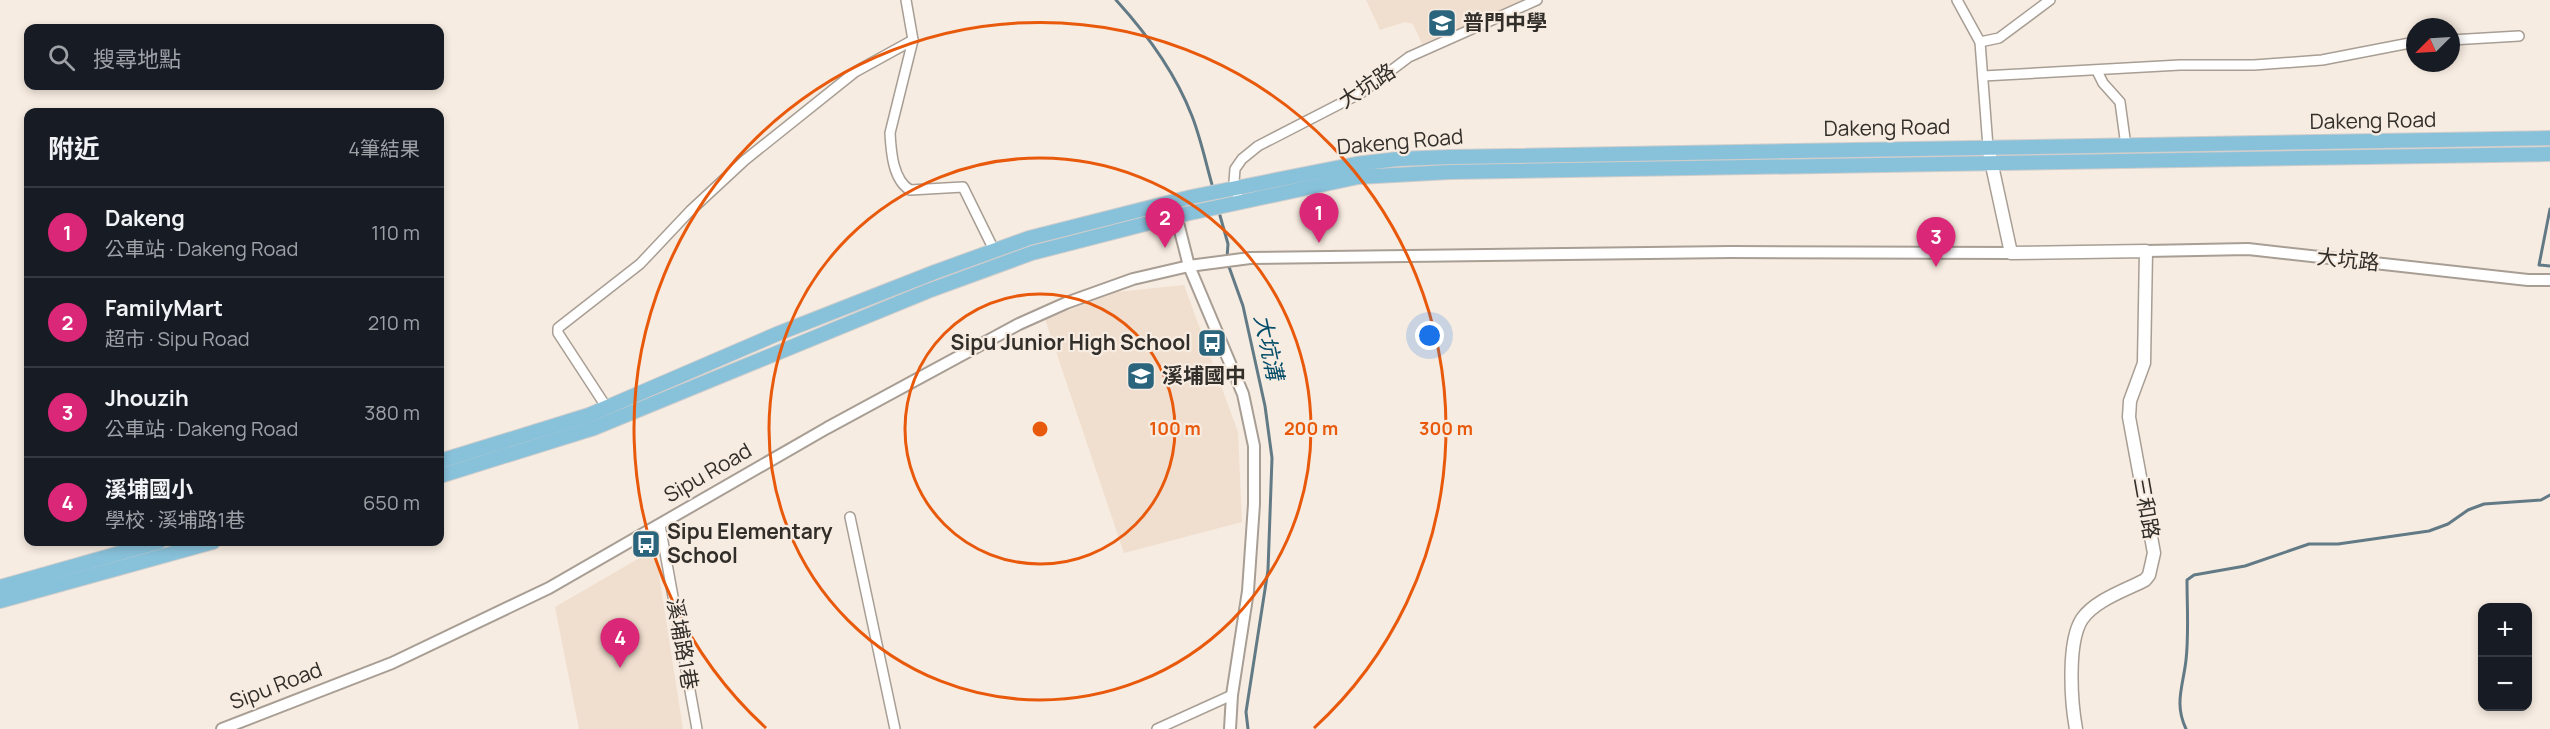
<!DOCTYPE html>
<html lang="zh-TW">
<head>
<meta charset="utf-8">
<style>
	body { margin:0; font-family:Manrope,"Noto Sans TC",sans-serif; background:#242831; color:#f1f3f6 }
	.controls { position:absolute; right:18px; bottom:18px; display:grid; overflow:hidden; border-radius:12px; box-shadow:0 3px 9px #0003 }
	.controls button { width:54px; height:54px; display:grid; place-items:center; padding:0; border:0; border-bottom:2px solid #363941; background:#171b24; color:#f1f3f6; font:30px sans-serif }
	.compass { position:absolute; left:2406px; top:18px; width:54px; height:54px; border-radius:50%; background:#171b24; box-shadow:0 3px 9px #0003; rotate:246deg }
	.you { position:absolute; left:1430px; top:336px; width:21px; height:21px; margin:-15px; border:4px solid #fff; border-radius:50%; background:#1a73e8; box-shadow:0 0 0 9px #1a73e833 }
	.badge { display:grid; place-items:center; width:39px; height:39px; border-radius:50%; background:#db2777; color:#fff; font-size:20px; font-weight:700 }
	.pin { position:absolute; translate:-50% -50px; filter:drop-shadow(0 2px 3px #0008) }
	.pin::after { content:''; position:absolute; top:32px; width:21px; height:18px; background:inherit; clip-path:polygon(0 0,100% 0,50% 100%) }
	.list { margin:0; padding:0; list-style:none }
	h2 { display:flex; justify-content:space-between; align-items:center; height:78px; margin:0; padding:0 24px; font-size:26px }
	h2 small { font-size:20px; font-weight:400; color:#9ea1a6 }
	.list li { display:grid; grid-template-columns:39px 1fr auto; gap:18px; align-items:center; box-sizing:border-box; height:90px; padding:0 24px; border-top:2px solid #363941 }
	.list b { display:block; font-size:22px; white-space:nowrap }
	.list p { margin:0; font-size:20px; white-space:nowrap; color:#9ea1a6 }
	.list em { font-size:20px; font-style:normal; color:#9ea1a6 }
	.icon { flex:none; width:33px; height:33px; fill:none; stroke:currentColor; stroke-width:2; stroke-linecap:round; stroke-linejoin:round }
	.map { position:relative; flex:none; width:2550px; height:729px; overflow:hidden }
	.search { position:absolute; background:#171b24; box-shadow:0 3px 9px #0003; left:24px; top:24px; width:420px; height:66px; display:flex; align-items:center; gap:15px; box-sizing:border-box; padding:0 21px; border-radius:12px; color:#9ea1a6; font-size:22px }
	.panel { position:absolute; background:#171b24; box-shadow:0 3px 9px #0003; left:24px; top:108px; width:420px; height:438px; border-radius:12px }
	.map>svg:first-child { display:block }
</style>
</head>
<body>
<div class="map">
<svg width="2550" height="729" viewBox="0 0 2550 729">
	<rect width="100%" height="100%" fill="#f7ece1"/>
	<g fill="#f0dfcf">
		<polygon points="1366,0 1528,0 1422,44 1413,24 1405,22 1380,30"/>
		<polygon points="1184,285 1238,432 1242,522 1124,553 1045,319 1117,292"/>
		<polygon points="655,549 683,729 579,729 555,607"/>
	</g>
	<g fill="none" stroke-linecap="round" stroke-linejoin="round">
		<g stroke="#627a86" stroke-width="3">
			<path d="M1116,0C1147,34 1175,72 1192,116C1201,139 1206,164 1213,188"/>
			<polyline points="2550,209 2539,265 2550,266"/>
			<polyline points="1219,212 1228,244 1227,258"/>
			<polyline points="1228,264 1243,306 1265,406 1272,458 1268,570 1246,712 1248,729"/>
			<path d="M2186,729C2174,703 2183,687 2186,660C2189,634 2187,606 2187,580L2194,575L2245,566L2309,544H2338L2429,531L2448,524L2468,510L2484,504L2541,500L2550,495"/>
		</g>
		<g stroke="#a89e94" stroke-width="12">
			<g id="minor">
				<path d="M906,0L913,40L890,133C891,152 893,180 910,190L963,187L994,250"/>
				<polyline points="1957,0 1980,42 1988,147"/>
				<polyline points="2451,40 2519,36"/>
				<polyline points="1980,42 1999,38 2050,0"/>
				<polyline points="2097,71 2103,83 2120,102 2126,146"/>
				<polyline points="1983,76 2180,65 2254,65 2322,60 2415,42"/>
				<polyline points="1239,202 1234,182 1235,169 1242,159 1258,146 1361,93 1409,57 1537,0"/>
				<polyline points="607,408 558,333 558,328 640,264 690,211 745,160 855,72 913,40"/>
				<polyline points="850,517 895,729"/>
				<polyline points="660,525 697,729"/>
				<polyline points="1157,729 1232,695"/>
			</g>
		</g>
		<g stroke="#a89e94" stroke-width="14">
			<g id="tertiary">
				<polyline points="1175,211 1189,266 1243,394 1254,446 1254,504 1248,591 1232,695 1230,729"/>
				<polyline points="2146,251 2248,249 2528,280 2550,280"/>
				<polyline points="222,729 392,663 549,588 827,428 1019,324 1066,303 1133,279 1189,266 1250,258 1731,252 2011,253"/>
			</g>
		</g>
		<g stroke="#a89e94" stroke-width="15">
			<path id="secondary" d="M1988,147L2011,253L2146,251L2144,363L2130,401L2129,417L2154,553L2149,575L2145,580C2126,590 2095,600 2082,619C2067,642 2071,702 2076,729"/>
		</g>
		<g stroke="#cecdcc" stroke-width="16">
			<g id="primary">
				<polyline points="440,461 589,415 777,334 935,272 1029,238 1191,197 1356,164 1398,159 1450,157 2550,138"/>
				<polyline points="440,476 594,428 928,291 1032,253 1176,216 1358,177 1450,172 2550,154"/>
				<polyline points="0,587 159,542"/>
				<polyline points="0,601 213,542"/>
			</g>
		</g>
		<use href="#minor" stroke="#fff" stroke-width="9"/>
		<use href="#tertiary" stroke="#fff" stroke-width="10"/>
		<use href="#secondary" stroke="#fff" stroke-width="12"/>
		<use href="#primary" stroke="#88c1da" stroke-width="14"/>
	</g>
	<g fill="none" stroke="#e8590c" stroke-width="3">
		<circle cx="1040" cy="429" r="135"/>
		<circle cx="1040" cy="429" r="271"/>
		<path d="M766 728A406 406 0 1 1 1314 728"/>
	</g>
	<defs>
		<g id="school-square" transform="scale(1.5)"><rect x="-9" y="-9" width="18" height="18" rx="4" fill="#2b647d" stroke="#f7ece1"/><path d="M0-5L7-2L0 1L-7-2ZM-4 1L0 2.5L4 1V4Q0 6-4 4Z" fill="#fff"/></g>
		<g id="bus-square" transform="scale(1.5)"><rect x="-9" y="-9" width="18" height="18" rx="4" fill="#2b647d" stroke="#f7ece1"/><path d="M-5-6H5V4H4V6H2V4H-2V6H-4V4H-5ZM-3.5-4V0h7V-4ZM-3.5 1.2v1.5H-2V1.2ZM2 1.2v1.5H3.5V1.2Z" fill="#fff"/></g>
	</defs>
	<g fill-rule="evenodd">
		<use href="#school-square" x="1442" y="23"/>
		<use href="#bus-square" x="1212" y="343"/>
		<use href="#school-square" x="1141" y="376"/>
		<use href="#bus-square" x="646" y="544"/>
	</g>
	<g text-anchor="middle" stroke-width="4.5" stroke-linejoin="round" paint-order="stroke">
		<g font-size="21" font-weight="bold" fill="#322e2a" stroke="#f7ece1" text-anchor="start">
			<text x="1463" y="30">普門中學</text>
			<text x="1191" y="350" text-anchor="end">Sipu Junior High School</text>
			<text x="1162" y="383">溪埔國中</text>
			<text x="667" y="539">Sipu Elementary<tspan x="667" dy="24">School</tspan></text>
		</g>
		<g font-size="21" fill="#322e2a" stroke="#f7ece1">
			<text transform="translate(1367 86) rotate(-33)" y="7">大坑路</text>
			<text transform="translate(2373 121) rotate(-1)" y="7">Dakeng Road</text>
			<text transform="translate(1887 128) rotate(-1)" y="7">Dakeng Road</text>
			<text transform="translate(1400 142) rotate(-5)" y="7">Dakeng Road</text>
			<text transform="translate(2348 260) rotate(6)" y="7">大坑路</text>
			<text transform="translate(708 473) rotate(-30)" y="7">Sipu Road</text>
			<text transform="translate(2146 508) rotate(80)" y="7">三和路</text>
			<text transform="translate(682 644) rotate(80)" y="7">溪埔路1巷</text>
			<text transform="translate(276 686) rotate(-21)" y="7">Sipu Road</text>
		</g>
		<g font-size="22" font-style="italic" fill="#054e6a" stroke="#f7ece1">
			<text transform="translate(1269 347) rotate(78)" y="8">大坑溝</text>
		</g>
	</g>
	<circle cx="1040" cy="429" r="9" fill="#e8590c" stroke="#f7ece1" stroke-width="3"/>
	<g font-size="18" text-anchor="middle" font-weight="bold" fill="#e8590c" stroke="#f7ece1" stroke-width="4.5" stroke-linejoin="round" paint-order="stroke">
		<text x="1175" y="435">100 m</text>
		<text x="1311" y="435">200 m</text>
		<text x="1446" y="435">300 m</text>
	</g>
</svg>
<div class="controls">
<button>+</button>
<button>−</button>
</div>
<svg class="compass" viewBox="-18 -18 36 36"><path d="M0-13l5 13h-10z" fill="#e53935"/><path d="M0 13l5-13h-10z" fill="#9ea1a6"/></svg>
<div class="you"></div>
<div class="pin badge" style="left:1319px;top:243px">1</div>
<div class="pin badge" style="left:1165px;top:248px">2</div>
<div class="pin badge" style="left:1936px;top:267px">3</div>
<div class="pin badge" style="left:620px;top:668px">4</div>
<div class="search"><svg class="icon" aria-label="search" viewBox="0 0 24 24"><circle cx="10" cy="10" r="6"/><path d="M15 15l6 6"/></svg>搜尋地點</div>
<section class="panel">
<h2>附近<small>4筆結果</small></h2>
<ul class="list">
<li><span class="badge">1</span><div><b>Dakeng</b><p>公車站 · Dakeng Road</p></div><em>110 m</em></li>
<li><span class="badge">2</span><div><b>FamilyMart</b><p>超市 · Sipu Road</p></div><em>210 m</em></li>
<li><span class="badge">3</span><div><b>Jhouzih</b><p>公車站 · Dakeng Road</p></div><em>380 m</em></li>
<li><span class="badge">4</span><div><b>溪埔國小</b><p>學校 · 溪埔路1巷</p></div><em>650 m</em></li>
</ul>
</section>
</div>
</body>
</html>
